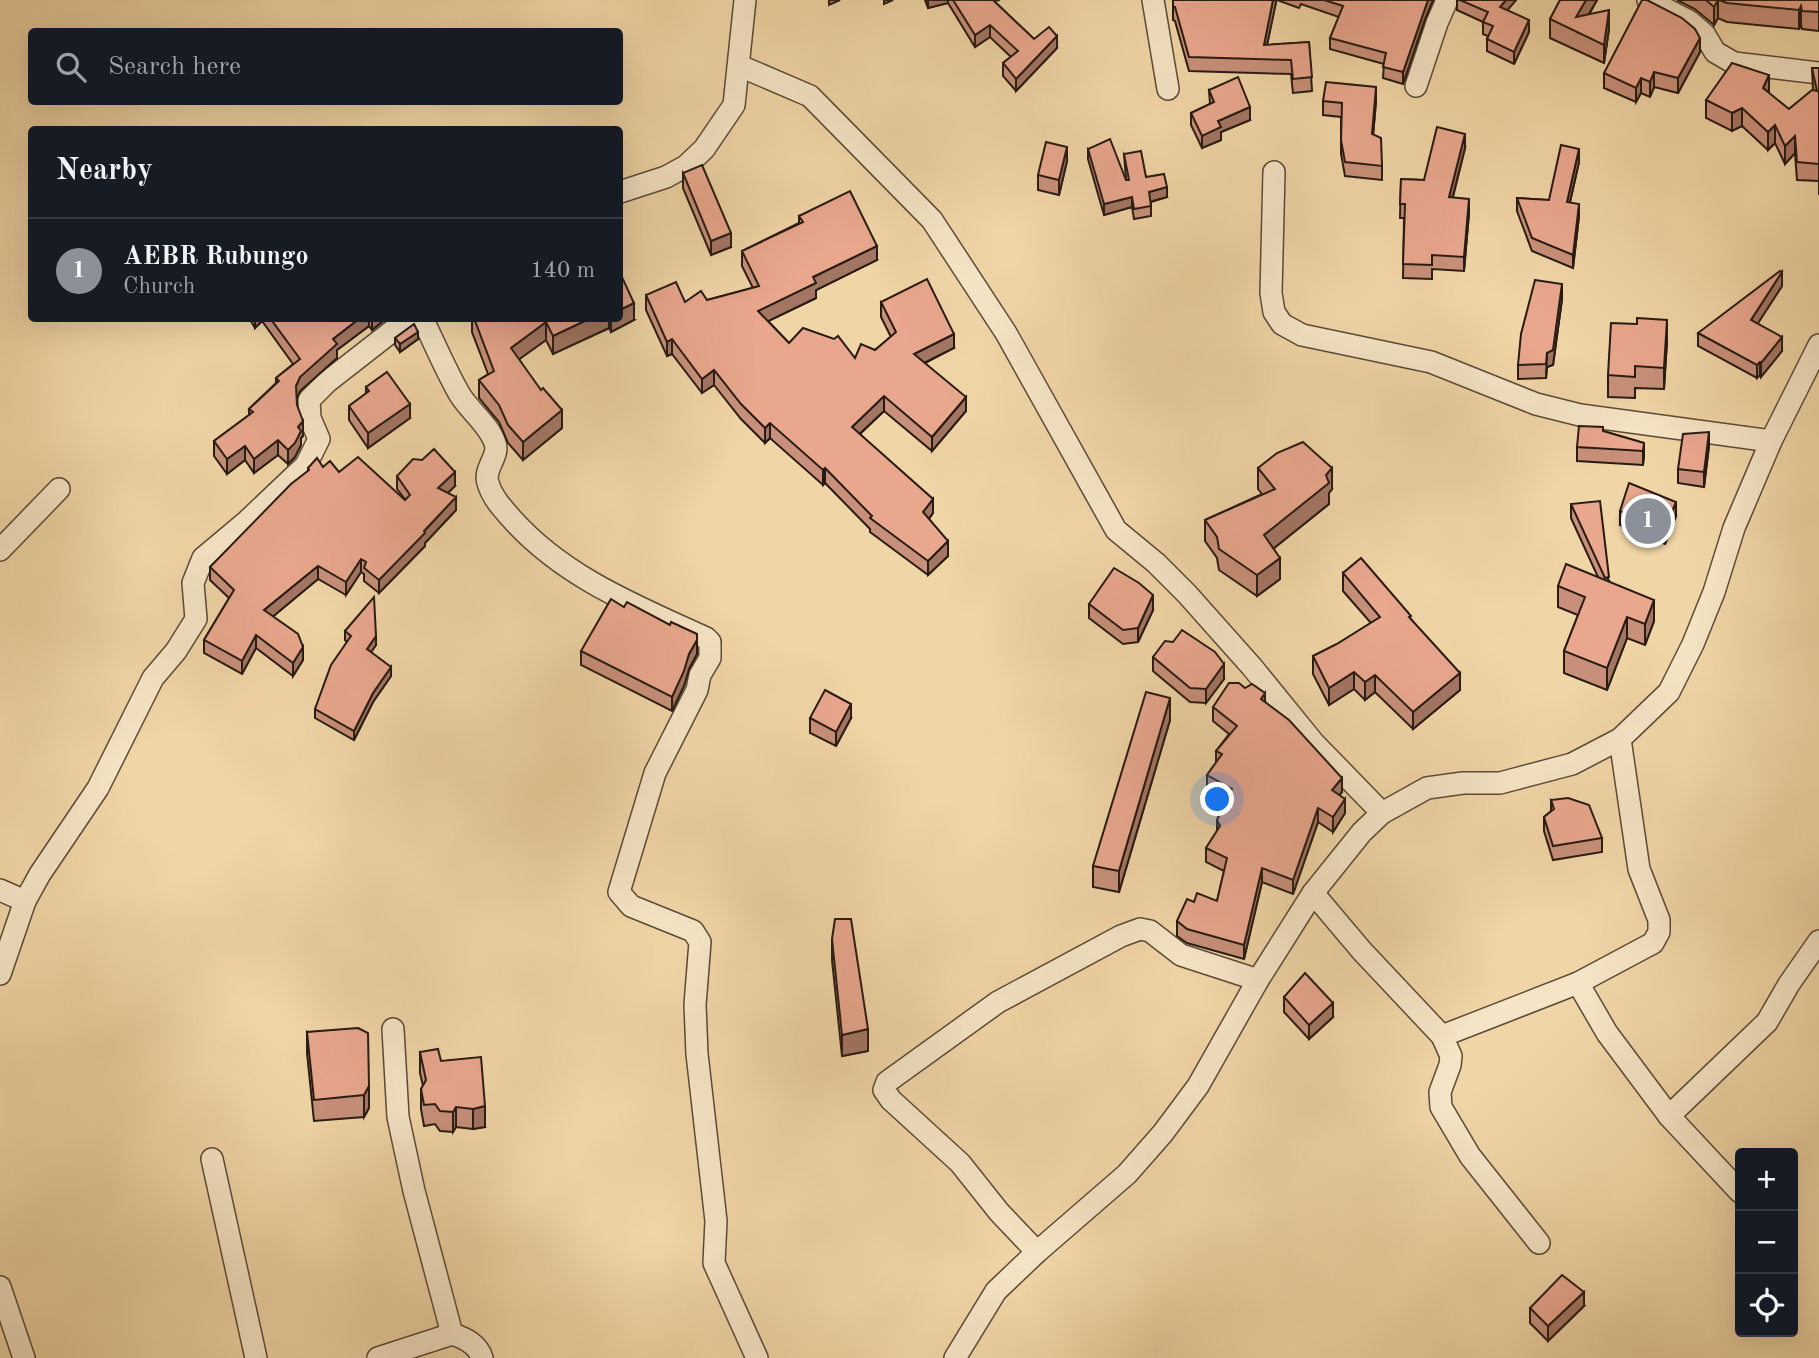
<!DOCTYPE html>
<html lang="en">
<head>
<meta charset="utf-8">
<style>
	body { margin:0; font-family:"Old Standard TT",serif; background:#242831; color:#f1f3f6 }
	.controls { position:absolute; right:21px; bottom:21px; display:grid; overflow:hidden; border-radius:7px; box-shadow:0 7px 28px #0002 }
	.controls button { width:63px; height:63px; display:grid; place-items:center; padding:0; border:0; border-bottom:2px solid #363941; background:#171b24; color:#f1f3f6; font:35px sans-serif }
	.you { position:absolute; left:1218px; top:800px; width:24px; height:24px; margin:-18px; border:5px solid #fff; border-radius:50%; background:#1a73e8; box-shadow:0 0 0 10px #1a73e833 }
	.badge { display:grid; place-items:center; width:46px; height:46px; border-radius:50%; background:#8c9099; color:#fff; font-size:23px; font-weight:700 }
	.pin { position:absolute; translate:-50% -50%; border:4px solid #fff; box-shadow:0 2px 7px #0006 }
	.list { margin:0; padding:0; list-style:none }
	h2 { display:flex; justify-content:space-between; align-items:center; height:91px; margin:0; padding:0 28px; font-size:30px }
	h2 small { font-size:23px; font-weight:400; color:#9ea1a6 }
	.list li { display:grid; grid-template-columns:46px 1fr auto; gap:21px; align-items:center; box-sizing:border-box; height:105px; padding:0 28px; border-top:2px solid #363941 }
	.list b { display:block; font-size:26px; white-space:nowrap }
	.list p { margin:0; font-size:23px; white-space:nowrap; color:#9ea1a6 }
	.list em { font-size:23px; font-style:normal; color:#9ea1a6 }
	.icon { flex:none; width:38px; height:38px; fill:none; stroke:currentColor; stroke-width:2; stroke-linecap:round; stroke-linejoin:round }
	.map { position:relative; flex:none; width:1819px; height:1358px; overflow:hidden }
	.search { position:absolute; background:#171b24; box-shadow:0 7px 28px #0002; left:28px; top:28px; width:595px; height:77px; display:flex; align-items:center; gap:18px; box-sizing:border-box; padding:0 24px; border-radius:7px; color:#9ea1a6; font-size:26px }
	.panel { position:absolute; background:#171b24; box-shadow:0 7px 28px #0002; left:28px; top:126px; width:595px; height:196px; border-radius:7px }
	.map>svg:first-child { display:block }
</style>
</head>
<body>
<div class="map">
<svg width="1819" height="1358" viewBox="0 0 1819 1358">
	<rect width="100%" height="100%" fill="#f0d5a6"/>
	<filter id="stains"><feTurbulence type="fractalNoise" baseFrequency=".00286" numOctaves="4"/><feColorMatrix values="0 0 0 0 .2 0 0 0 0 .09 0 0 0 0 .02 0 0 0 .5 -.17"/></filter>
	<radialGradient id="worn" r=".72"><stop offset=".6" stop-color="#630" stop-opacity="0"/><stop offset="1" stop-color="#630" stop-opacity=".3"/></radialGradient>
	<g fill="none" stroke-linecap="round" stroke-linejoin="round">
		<g stroke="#5a4a38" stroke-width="24">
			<g id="minor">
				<polyline points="1153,0 1168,89"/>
				<polyline points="1648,0 1689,21 1705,35 1715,52 1734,63 1819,73"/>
				<polyline points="740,66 810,96 932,220 1006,333 1116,530 1156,563 1187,594 1252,667 1313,742 1382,813"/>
				<polyline points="1416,86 1437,23 1447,0"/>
				<polyline points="1274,172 1271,293 1274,312 1282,324 1302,335 1431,362 1536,404 1580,415 1771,441"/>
				<polyline points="620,192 666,177 686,166 704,149 734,105 745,0"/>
				<path d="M422,318C435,344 446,371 460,395C470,411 489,425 495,443C500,456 483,469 488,483C492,497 502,508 511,518C563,577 636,606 706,638L710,642V658L700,675L697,690L655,773L619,892L631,906L693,931L700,942L695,1005L697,1054L716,1221L714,1263L757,1358"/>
				<polyline points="0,550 59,489"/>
				<polyline points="0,890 25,901"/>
				<polyline points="1313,893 1362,951 1442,1036 1451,1056 1450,1065 1440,1092 1441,1107 1470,1156 1539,1243"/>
				<polyline points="0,974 25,901 40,874 98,788 153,678 176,651 196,619 193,583 203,558 246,522 306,465 319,439 310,418 309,400 327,382 409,318"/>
				<polyline points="1578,983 1607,1033 1669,1116 1740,1192"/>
				<polyline points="393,1029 398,1117 414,1191 452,1334"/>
				<polyline points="1442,1036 1578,983 1653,943 1659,932 1659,920 1639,869 1620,739"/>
				<polyline points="1669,1116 1767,1022 1789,984 1819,941"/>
				<polyline points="212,1159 256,1358"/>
				<polyline points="1037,1252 999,1212 960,1163 891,1100 884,1090 887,1082 998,1002 1121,936 1140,929 1150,931 1181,955 1258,980"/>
				<polyline points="0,1287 24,1358"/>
				<path d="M378,1358L452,1334C465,1338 478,1344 482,1358"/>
				<polyline points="955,1358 996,1291 1037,1252 1127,1174 1163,1133 1198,1086 1258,980 1313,893 1362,832 1382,813 1427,788 1463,783 1500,783 1572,764 1620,739 1669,692 1693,644 1714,592 1734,528 1771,441 1819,345"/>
			</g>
		</g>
		<use href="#minor" stroke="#f5e4c5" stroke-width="21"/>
	</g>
	<g fill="#c8907a" stroke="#281b13" stroke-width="2">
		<polygon points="925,0 1000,0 994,1 1034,39 1057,48 1016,91 1003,76 1003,63 1011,57 990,37 975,47 948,3 928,8"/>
		<polygon points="1173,0 1276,0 1267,45 1309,42 1312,91 1293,93 1291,74 1189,71 1175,21 1173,20"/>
		<polygon points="1277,0 1433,0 1425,19 1403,84 1383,78 1384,64 1330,49 1330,38 1339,17 1301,4 1299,8"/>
		<polygon points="1457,0 1516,0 1507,10 1529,32 1514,64 1487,51 1487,39 1488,36 1483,34 1483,22 1457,10"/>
		<polygon points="1560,0 1597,0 1589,15 1609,29 1604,63 1550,38 1550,19"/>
		<polygon points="1677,0 1819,0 1819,31 1802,29 1801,25 1799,29 1727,22 1718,18 1714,25 1695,9"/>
		<polygon points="1700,52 1678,93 1654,87 1650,97 1641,93 1636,102 1604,88 1604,73"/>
		<polygon points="1812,68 1819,68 1819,195 1819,181 1797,180 1795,153 1785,164 1775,143 1768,150 1742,126 1732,131 1706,118 1706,100 1789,109 1813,90"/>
		<polygon points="1209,90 1250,120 1221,132 1221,140 1202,148 1191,125 1191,113 1210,104"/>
		<polygon points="1323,101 1376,101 1373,135 1382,166 1382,180 1345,176 1341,154 1341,117 1323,115"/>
		<polygon points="1465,148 1453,197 1469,213 1464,271 1432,269 1432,279 1403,278 1404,218 1400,218 1401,179 1424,180"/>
		<polygon points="1088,149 1126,180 1124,154 1167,197 1151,202 1151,216 1134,219 1132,207 1104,215 1088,159"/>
		<polygon points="1067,161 1059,195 1038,190 1038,175"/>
		<polygon points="1579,162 1570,202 1579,216 1573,268 1532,251 1517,211 1517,198 1549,200"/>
		<polygon points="683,173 731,247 711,255 683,188"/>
		<polygon points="799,216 877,260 816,290 816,298 768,321 789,343 855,358 875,350 891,337 881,317 881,302 954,348 925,363 966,411 932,451 884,411 860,434 933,513 929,519 948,556 928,575 870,532 870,529 825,483 823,485 770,438 765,443 741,419 714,385 702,393 672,354 667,356 646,310 646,295 685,302 707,300 753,288 742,266 742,251 799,223"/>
		<polygon points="1782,286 1757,324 1782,351 1761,377 1760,375 1757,378 1698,346 1698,333"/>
		<polygon points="1562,299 1553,365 1547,367 1546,378 1518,379 1518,365"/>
		<polygon points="249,318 387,318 372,330 369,326 337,350 337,358 300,391 297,399 297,405 303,436 301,438 301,445 295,457 288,464 278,455 254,473 245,460 227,474 214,456 214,441 249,415 249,409 276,383 276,378 293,364 262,321 255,328"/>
		<polygon points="472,318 620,318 634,320 611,332 609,328 553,354 546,340 519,359 562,428 523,460 508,443 499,422 479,398 479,380 488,374 472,332"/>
		<polygon points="395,338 418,339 400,352 395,345"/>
		<polygon points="1667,341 1664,389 1635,388 1635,398 1608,397 1608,375"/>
		<polygon points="366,387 410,418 368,448 349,420 349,406 366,394"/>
		<polygon points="1603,431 1644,443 1643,465 1577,461 1577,447"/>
		<polygon points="1709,446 1704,487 1678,483 1678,469"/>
		<polygon points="323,467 339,472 404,498 397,489 397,476 455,486 448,493 456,510 425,543 425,546 379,593 364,581 364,574 361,572 346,595 318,579 273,616 303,660 293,676 256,648 242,674 204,653 204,640 229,598 210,580 210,567 308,471 308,468"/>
		<polygon points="1258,468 1332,489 1329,493 1329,504 1273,549 1280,579 1257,596 1219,570 1217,558 1205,541 1205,520 1262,494 1258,489"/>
		<polygon points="1571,504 1609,581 1654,621 1645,645 1627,638 1607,690 1564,673 1564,651 1578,615 1558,607 1558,586 1598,577 1571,518"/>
		<polygon points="1620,511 1676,516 1665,544 1620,525"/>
		<polygon points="1343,573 1411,619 1460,690 1413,729 1375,692 1365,700 1354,689 1329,705 1313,674 1313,656 1337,644 1371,623 1343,591"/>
		<polygon points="1089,604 1153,610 1138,642 1123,644 1089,618"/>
		<polygon points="345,631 376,645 371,652 391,676 373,702 354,740 315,718 315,709 347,642 345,640"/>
		<polygon points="581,651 697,654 689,669 684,686 672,711 581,665"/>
		<polygon points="1153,657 1224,679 1206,703 1190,702 1153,671"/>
		<polygon points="1245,688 1265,702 1342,792 1339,795 1345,813 1333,832 1318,822 1293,894 1262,882 1244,959 1187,943 1177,936 1177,921 1194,902 1217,901 1224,871 1206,862 1206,848 1217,831 1217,820 1226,801 1207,790 1207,775 1216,763 1216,751 1229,734 1213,721 1213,707"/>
		<polygon points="810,718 851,718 836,746 810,733"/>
		<polygon points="1170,720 1119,892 1093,887 1093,866"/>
		<polygon points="1551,800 1602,838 1602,852 1553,860 1544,831 1544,817 1551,811"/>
		<polygon points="832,939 868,1051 842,1056 832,960"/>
		<polygon points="1284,997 1333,1017 1309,1039 1284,1012"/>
		<polygon points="307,1032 369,1086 369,1108 364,1117 314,1121 307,1053"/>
		<polygon points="420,1052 441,1061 485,1127 473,1129 456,1127 453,1132 440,1131 435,1124 424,1126 421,1109 421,1089 423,1086 420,1073"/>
		<polygon points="1584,1306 1548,1341 1530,1323 1530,1308"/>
	</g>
	<g fill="#a37563" stroke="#281b13" stroke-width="2">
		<polygon points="829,0 840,0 829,5"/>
		<polygon points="884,0 893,0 884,4"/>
		<polygon points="928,0 948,0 948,3 928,8"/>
		<polygon points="1273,0 1276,0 1276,3 1264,59 1264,45"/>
		<polygon points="1428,0 1433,0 1425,19 1403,84 1403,72"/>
		<polygon points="1506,0 1516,0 1500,19 1500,7"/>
		<polygon points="1586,0 1597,0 1578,32 1576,17"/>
		<polygon points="1718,0 1718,18 1714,25 1714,7"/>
		<polygon points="1801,6 1801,25 1799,29 1799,10"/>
		<polygon points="1609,10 1609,29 1604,63 1604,45"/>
		<polygon points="1529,20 1529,32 1514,64 1514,52"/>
		<polygon points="990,25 990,37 975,47 975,35"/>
		<polygon points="1057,36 1057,48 1016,91 1016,79"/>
		<polygon points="1700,38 1700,52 1678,93 1678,78"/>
		<polygon points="1654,72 1654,87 1650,97 1650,82"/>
		<polygon points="1769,75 1769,93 1763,88"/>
		<polygon points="1641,78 1641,93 1636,102 1636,88"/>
		<polygon points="1376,87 1376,101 1372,149 1372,134"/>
		<polygon points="1250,107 1250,120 1221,132 1221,140 1202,148 1202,136 1218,121"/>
		<polygon points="1742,108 1742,126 1732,131 1732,113"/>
		<polygon points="1775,125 1775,143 1768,150 1768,132"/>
		<polygon points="1465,134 1465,148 1449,211 1449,197"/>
		<polygon points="1795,136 1795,153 1785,164 1785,146"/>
		<polygon points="1067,147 1067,161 1059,195 1059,180"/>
		<polygon points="1579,149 1579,162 1567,215 1567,202"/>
		<polygon points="1167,187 1167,197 1149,202 1149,192"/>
		<polygon points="1132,197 1132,207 1104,215 1104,204"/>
		<polygon points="1469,199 1469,213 1464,271 1464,257"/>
		<polygon points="1579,204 1579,216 1573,268 1573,255"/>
		<polygon points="731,233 731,247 711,255 711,241"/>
		<polygon points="877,246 877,260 816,290 816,298 758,326 758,311 813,277"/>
		<polygon points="1782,272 1782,286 1751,334 1751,320"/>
		<polygon points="1562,284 1562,299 1553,365 1547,367 1546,378 1547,353"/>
		<polygon points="634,303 634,320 611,332 611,318 620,318 620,310"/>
		<polygon points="255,318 262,318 262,321 255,328"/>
		<polygon points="360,318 369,318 369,326 337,350 337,358 300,391 296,400 296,386 300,377 333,339"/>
		<polygon points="372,318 387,318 372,330"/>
		<polygon points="591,318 609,318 609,328 553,354 553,336"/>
		<polygon points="1667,320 1667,341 1664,389 1664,368"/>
		<polygon points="546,322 546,340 511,365 511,348"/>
		<polygon points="418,332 418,339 400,352 400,344"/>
		<polygon points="954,334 954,348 914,368 914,354"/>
		<polygon points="1782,337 1782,351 1761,377 1761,363"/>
		<polygon points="672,339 672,354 667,356 667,342"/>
		<polygon points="1760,362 1760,375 1757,378 1757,365"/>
		<polygon points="714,370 714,385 702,393 702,379"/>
		<polygon points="884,396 884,411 852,441 852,427"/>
		<polygon points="966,397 966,411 932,451 932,437"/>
		<polygon points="410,404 410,418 368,448 368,433"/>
		<polygon points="562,410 562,428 523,460 523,442"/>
		<polygon points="303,421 303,436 301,438 301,445 295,457 288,464 288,450 298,427"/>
		<polygon points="770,423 770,438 765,443 765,428"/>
		<polygon points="1709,432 1709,446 1704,487 1704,472"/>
		<polygon points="278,440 278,455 254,473 254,459"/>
		<polygon points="1644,443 1644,457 1643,465 1643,451"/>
		<polygon points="245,446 245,460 227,474 227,459"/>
		<polygon points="825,468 825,483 823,485 823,470"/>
		<polygon points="1332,468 1332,489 1329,493 1329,504 1264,556 1264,535"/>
		<polygon points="455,472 455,486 438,502 438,488"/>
		<polygon points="456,497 456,510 425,543 425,546 379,593 379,580"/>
		<polygon points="933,499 933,513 923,526 923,512"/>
		<polygon points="1676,502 1676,516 1665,544 1665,529"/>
		<polygon points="948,541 948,556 928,575 928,561"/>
		<polygon points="1280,558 1280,579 1257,596 1257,575"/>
		<polygon points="361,559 361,572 346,595 346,582"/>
		<polygon points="318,566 318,579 264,624 264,610"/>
		<polygon points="1153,595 1153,610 1138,642 1138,628"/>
		<polygon points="1654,600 1654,621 1645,645 1645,624"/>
		<polygon points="1627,617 1627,638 1607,690 1607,668"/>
		<polygon points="256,635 256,648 242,674 242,661"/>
		<polygon points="376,636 376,645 367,658 367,649"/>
		<polygon points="697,640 697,654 689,669 684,686 672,711 672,697 689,654"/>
		<polygon points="303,647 303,660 293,676 293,663"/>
		<polygon points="1224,664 1224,679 1206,703 1206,689"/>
		<polygon points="391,667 391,676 373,702 354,740 354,731 373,693"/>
		<polygon points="1354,672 1354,689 1329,705 1329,688"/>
		<polygon points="1460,673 1460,690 1413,729 1413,712"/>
		<polygon points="1375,675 1375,692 1365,700 1365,682"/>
		<polygon points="1265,693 1265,707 1261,699"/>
		<polygon points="1170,698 1170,720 1119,892 1119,871"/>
		<polygon points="851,704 851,718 836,746 836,732"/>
		<polygon points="1342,778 1342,792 1332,804 1332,790"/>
		<polygon points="1345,799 1345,813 1333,832 1333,817"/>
		<polygon points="1318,808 1318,822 1293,894 1293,880"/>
		<polygon points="1262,868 1262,882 1244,959 1244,945"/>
		<polygon points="1333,1003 1333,1017 1309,1039 1309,1025"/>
		<polygon points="868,1029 868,1051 842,1056 842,1035"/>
		<polygon points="369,1086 369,1108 364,1117 364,1095"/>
		<polygon points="485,1106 485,1127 473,1129 473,1109"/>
		<polygon points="456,1107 456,1127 453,1132 453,1112"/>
		<polygon points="1584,1292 1584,1306 1548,1341 1548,1326"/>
	</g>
	<g fill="#e9a78e" stroke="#281b13" stroke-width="2">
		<polygon points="953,0 993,0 1034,39 1049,27 1057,36 1016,79 1003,63 1018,51 990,25 975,35"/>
		<polygon points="1173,0 1273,0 1264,45 1309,42 1312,77 1293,79 1291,60 1189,57 1175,7 1173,6"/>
		<polygon points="1324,0 1428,0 1403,72 1383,67 1386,53 1330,38 1343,6"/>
		<polygon points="1460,0 1506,0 1500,7 1529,20 1514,52 1487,39 1493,26 1483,22 1488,12"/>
		<polygon points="1560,0 1586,0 1576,17 1609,10 1604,45 1550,19"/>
		<polygon points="1642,0 1647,0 1682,18 1695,29 1700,38 1678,78 1654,72 1650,82 1641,78 1636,88 1604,73"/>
		<polygon points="1706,0 1718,0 1714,7"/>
		<polygon points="1719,0 1819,0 1819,12 1802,11 1801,6 1799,10 1727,3"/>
		<polygon points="1732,63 1769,75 1763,88 1789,109 1812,90 1817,91 1812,68 1819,68 1819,164 1797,162 1795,136 1785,146 1775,125 1768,132 1742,108 1732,113 1706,100"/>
		<polygon points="1238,77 1250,107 1218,121 1221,127 1202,136 1191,113 1214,102 1209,90"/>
		<polygon points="1326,82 1376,87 1372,134 1381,138 1382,166 1345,162 1341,140 1342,103 1323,101"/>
		<polygon points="1437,127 1465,134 1449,197 1469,199 1464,257 1432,255 1432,265 1403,264 1405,204 1400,204 1401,179 1424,180"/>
		<polygon points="1110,139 1126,180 1129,180 1124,154 1141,151 1146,177 1164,174 1167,187 1149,192 1151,206 1134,209 1132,197 1104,204 1088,149"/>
		<polygon points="1046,142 1067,147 1059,180 1038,175"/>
		<polygon points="1561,145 1579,149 1567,202 1579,204 1573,255 1532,238 1517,198 1549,200"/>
		<polygon points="702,165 731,233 711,241 683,173"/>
		<polygon points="850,191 877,246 813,277 816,283 758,311 789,343 803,328 834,339 838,336 855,358 861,344 875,350 896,332 881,302 927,279 954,334 914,354 966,397 932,437 884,396 852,427 933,499 923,512 948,541 928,561 870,518 872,516 825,468 823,470 770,423 765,428 741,404 714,370 702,379 672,339 667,342 646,295 676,282 685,302 701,291 707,300 759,286 742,251 803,222 799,216"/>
		<polygon points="1780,271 1782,272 1751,320 1782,337 1761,363 1760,362 1757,365 1698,333"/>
		<polygon points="620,273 634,303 620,310"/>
		<polygon points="1535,280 1562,284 1553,350 1547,353 1546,364 1518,365 1521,334"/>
		<polygon points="270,318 360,318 333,339 337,344 300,377 296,386 297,405 303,421 298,427 301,431 295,443 288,450 278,440 254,459 245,446 227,459 214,441 253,412 249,409 279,381 276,378 300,359"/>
		<polygon points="474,318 591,318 553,336 546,322 511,348 541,390 543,388 562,410 523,442 508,425 499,405 479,380 494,371"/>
		<polygon points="1637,318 1667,320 1664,368 1635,366 1635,377 1608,375 1611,323 1637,324"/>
		<polygon points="414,324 418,332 400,344 395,338"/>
		<polygon points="387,372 410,404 368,433 349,406 369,391 366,387"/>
		<polygon points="1579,426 1603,427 1603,431 1644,443 1643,451 1577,447"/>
		<polygon points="1709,432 1704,472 1678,469 1683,434"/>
		<polygon points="1303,442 1332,468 1326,475 1329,483 1264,535 1280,558 1257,575 1219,549 1217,537 1205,520 1275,489 1258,468 1277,453"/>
		<polygon points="434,449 455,472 438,488 456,497 424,531 425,533 379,580 364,568 366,562 361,559 346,582 318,566 264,610 298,634 303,647 293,663 256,635 242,661 204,640 234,590 210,567 291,484 309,470 308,468 317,458 323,467 330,461 339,472 358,457 405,500 410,495 397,476 413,459 422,460"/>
		<polygon points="1629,483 1676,502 1665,529 1620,511"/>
		<polygon points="1600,501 1609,577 1605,578 1571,504"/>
		<polygon points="1361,558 1411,616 1409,617 1460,673 1413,712 1375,675 1365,682 1354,672 1329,688 1313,656 1337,644 1380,617 1343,573"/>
		<polygon points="1566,564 1654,600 1645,624 1627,617 1607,668 1564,651 1585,597 1558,586"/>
		<polygon points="1114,568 1139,583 1153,595 1138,628 1123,630 1089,604"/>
		<polygon points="374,597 376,636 367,649 391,667 373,693 354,731 315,709 331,665 351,636 345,631"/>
		<polygon points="611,599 624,607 627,602 670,625 671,622 697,634 697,640 689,654 684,671 672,697 581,651"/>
		<polygon points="1182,630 1215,652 1224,664 1206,689 1190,688 1153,657 1165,641 1173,642"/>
		<polygon points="1229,683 1239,683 1245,688 1252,684 1265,693 1261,699 1289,720 1342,778 1332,790 1345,799 1333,817 1318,808 1293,880 1262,868 1244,945 1187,929 1177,921 1187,899 1194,902 1197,893 1217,901 1227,858 1206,848 1220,826 1217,820 1232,789 1207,775 1222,754 1216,751 1237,726 1213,707"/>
		<polygon points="825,690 851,704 836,732 810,718"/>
		<polygon points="1146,692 1170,698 1119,871 1093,866"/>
		<polygon points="1568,798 1589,805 1602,838 1553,846 1544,817 1554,809 1551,800"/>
		<polygon points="835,919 851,919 868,1029 842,1035 832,939"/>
		<polygon points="1305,973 1333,1003 1309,1025 1284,997"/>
		<polygon points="358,1028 368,1033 369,1086 364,1095 314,1100 307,1032"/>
		<polygon points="438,1049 441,1061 481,1057 485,1106 473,1109 456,1107 453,1112 440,1111 435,1104 424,1105 421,1089 426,1080 420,1052"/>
		<polygon points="1562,1275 1584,1292 1548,1326 1530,1308"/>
	</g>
	<rect width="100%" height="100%" filter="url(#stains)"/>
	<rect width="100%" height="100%" fill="url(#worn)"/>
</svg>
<div class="controls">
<button>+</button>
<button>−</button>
<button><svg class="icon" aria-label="locate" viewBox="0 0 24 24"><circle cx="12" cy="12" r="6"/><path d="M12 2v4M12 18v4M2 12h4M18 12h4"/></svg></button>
</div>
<div class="you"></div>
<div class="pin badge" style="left:1648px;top:521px">1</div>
<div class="search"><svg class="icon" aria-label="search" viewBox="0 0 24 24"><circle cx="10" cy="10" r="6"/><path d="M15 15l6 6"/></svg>Search here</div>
<section class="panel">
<h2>Nearby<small></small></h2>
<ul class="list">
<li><span class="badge">1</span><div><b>AEBR Rubungo</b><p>Church</p></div><em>140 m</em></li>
</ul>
</section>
</div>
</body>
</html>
